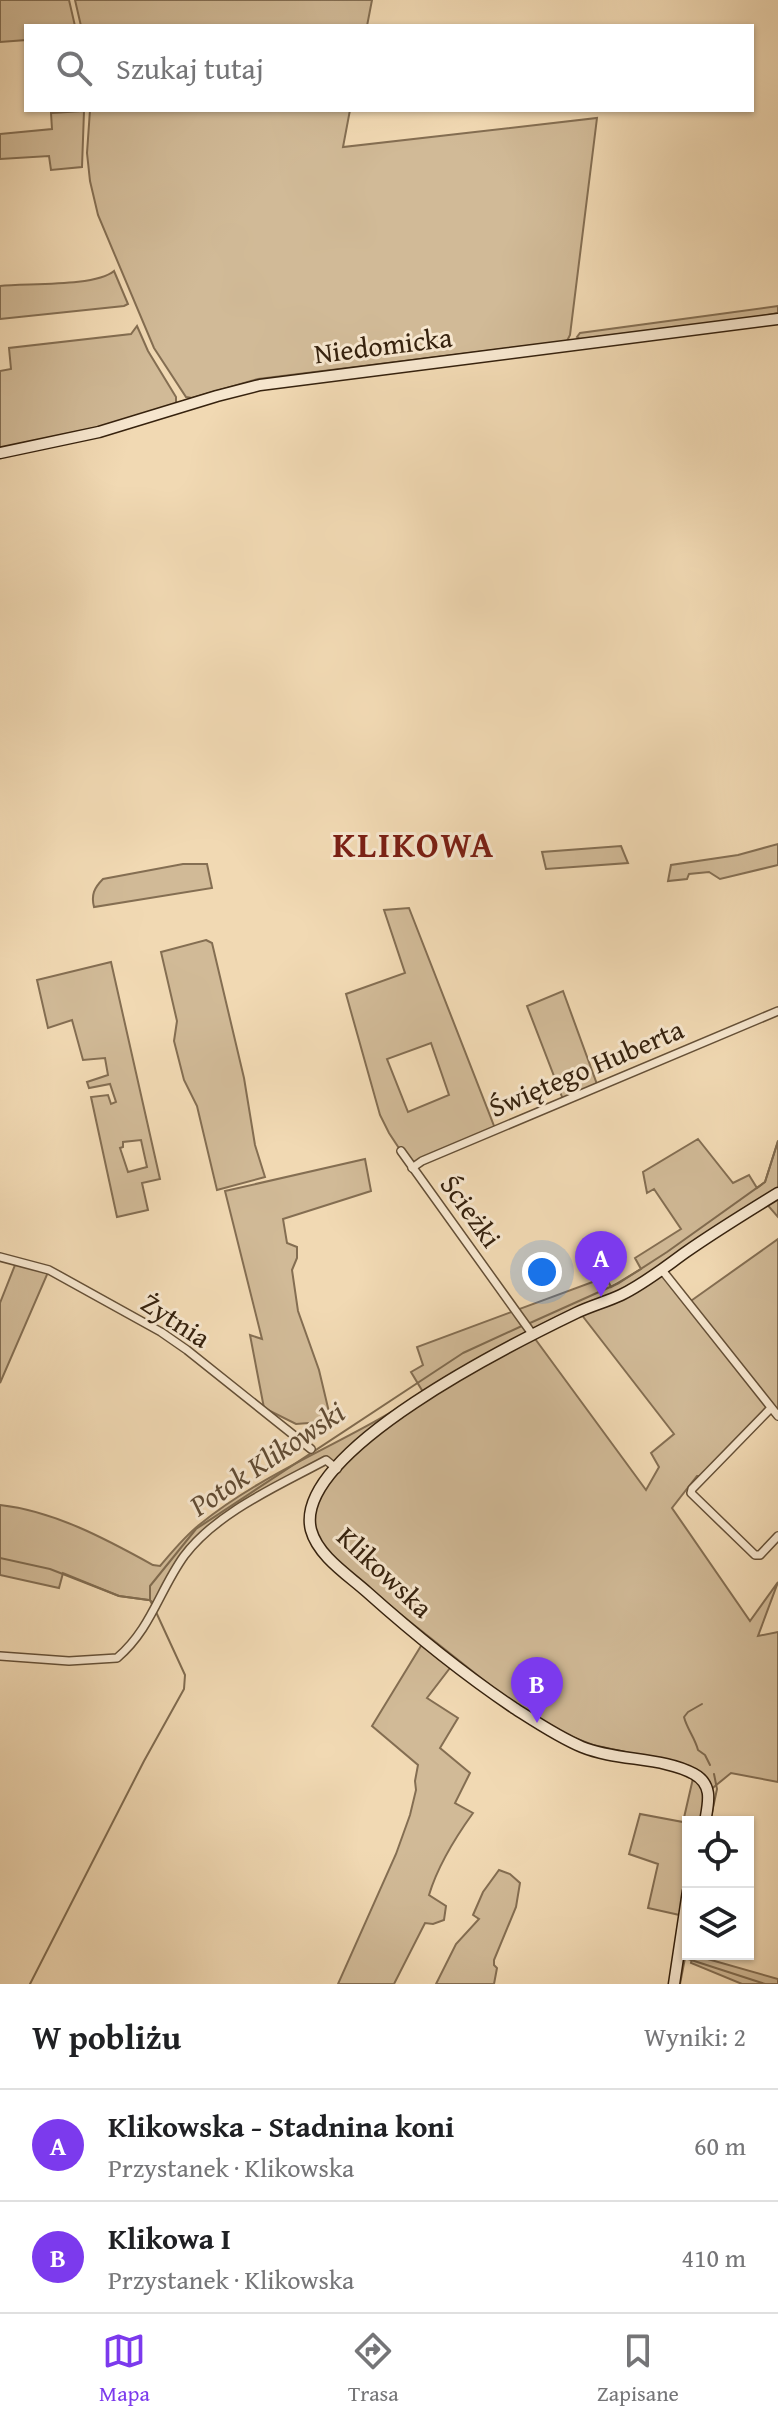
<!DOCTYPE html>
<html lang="pl">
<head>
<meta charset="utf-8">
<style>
	body { margin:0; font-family:"Gentium Book Plus",serif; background:#f6f6f6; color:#202124 }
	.controls { position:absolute; right:24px; bottom:24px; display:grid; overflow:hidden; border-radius:0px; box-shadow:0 2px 6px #0004 }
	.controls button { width:72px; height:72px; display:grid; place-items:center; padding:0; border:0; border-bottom:2px solid #e0e0e0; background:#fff; color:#202124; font:40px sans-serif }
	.you { position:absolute; left:542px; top:1272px; width:28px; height:28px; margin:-20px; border:6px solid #fff; border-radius:50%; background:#1a73e8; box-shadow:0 0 0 12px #1a73e833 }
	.badge { display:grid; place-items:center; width:52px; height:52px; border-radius:50%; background:#7c3aed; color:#fff; font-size:26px; font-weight:700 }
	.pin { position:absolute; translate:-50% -66px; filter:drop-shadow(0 2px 4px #0008) }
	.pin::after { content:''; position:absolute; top:42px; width:28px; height:24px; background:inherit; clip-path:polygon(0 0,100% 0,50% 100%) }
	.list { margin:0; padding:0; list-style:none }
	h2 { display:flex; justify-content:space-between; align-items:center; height:104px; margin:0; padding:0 32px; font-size:34px }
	h2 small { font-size:26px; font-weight:400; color:#757577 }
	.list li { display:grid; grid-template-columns:52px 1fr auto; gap:24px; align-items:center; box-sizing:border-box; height:112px; padding:0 32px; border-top:2px solid #e0e0e0 }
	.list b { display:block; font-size:30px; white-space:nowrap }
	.list p { margin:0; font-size:26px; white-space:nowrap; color:#757577 }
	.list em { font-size:26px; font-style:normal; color:#757577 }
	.icon { flex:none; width:44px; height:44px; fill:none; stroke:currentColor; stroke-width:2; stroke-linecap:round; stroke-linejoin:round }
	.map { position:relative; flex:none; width:778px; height:1984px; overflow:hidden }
	.search { position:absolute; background:#fff; box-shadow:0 2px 6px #0004; left:24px; right:24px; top:24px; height:88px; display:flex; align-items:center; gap:20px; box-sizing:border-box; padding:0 28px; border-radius:0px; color:#757577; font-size:30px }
	.sheet { height:328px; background:#fff }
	nav { display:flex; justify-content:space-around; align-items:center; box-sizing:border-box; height:112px; border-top:2px solid #e0e0e0; background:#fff; font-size:22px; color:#757577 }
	nav a { display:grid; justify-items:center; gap:4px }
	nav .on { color:#7c3aed }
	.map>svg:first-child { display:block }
</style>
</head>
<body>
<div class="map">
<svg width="778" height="1984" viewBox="0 0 778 1984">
	<rect width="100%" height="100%" fill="#f1d9b3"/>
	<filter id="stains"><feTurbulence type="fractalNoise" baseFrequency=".0025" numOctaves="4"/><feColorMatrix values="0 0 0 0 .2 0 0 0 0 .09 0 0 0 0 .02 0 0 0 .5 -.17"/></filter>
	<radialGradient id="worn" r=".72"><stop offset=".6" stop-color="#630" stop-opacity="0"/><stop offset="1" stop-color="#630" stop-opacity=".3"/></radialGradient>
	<g fill="#d1ba97" stroke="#846e52" stroke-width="2" fill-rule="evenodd">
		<polygon points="0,0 69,0 75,26 26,26 26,40 0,42"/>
		<polygon points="75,0 372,0 367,26 81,26"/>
		<polygon points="90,110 350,110 343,147 597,118 570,335 567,341 258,379 192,398 186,397 154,348 98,215 90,181 87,153"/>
		<polygon points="84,111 82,167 51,170 49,156 0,159 0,134 52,129 51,113"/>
		<path d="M114,271L128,304L124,306L0,319V286C26,283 95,287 114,271Z"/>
		<polygon points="778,306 778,313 751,318 580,339 577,337 580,333"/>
		<polygon points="137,326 148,351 176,397 176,404 99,427 0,448 0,371 11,369 9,348 131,334"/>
		<polygon points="778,844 778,865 720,879 709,872 689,874 687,879 668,881 671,865 738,855"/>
		<polygon points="621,846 628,863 546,869 542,852"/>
		<path d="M183,864H207L212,888L94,907C91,895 94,888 103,879Z"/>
		<path d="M409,908L496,1131L412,1168L389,1133L380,1115L346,994L405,973L384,910ZM431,1043L449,1095L408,1112L387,1059Z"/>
		<polygon points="206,940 212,943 244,1078 255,1145 265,1177 217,1190 197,1106 184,1080 174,1041 177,1021 161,952"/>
		<path d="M111,962L160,1179L142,1183L148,1210L117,1217L91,1097L108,1095L111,1104L116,1102L110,1084L89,1088L87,1082L108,1075L105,1058L83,1060L72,1020L48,1028L37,980ZM141,1140L147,1167L128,1172L120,1148L123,1147V1142Z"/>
		<polygon points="563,991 598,1087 564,1102 527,1006"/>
		<path d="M698,1139L733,1183L749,1175L757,1188L765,1182L778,1141V1217L765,1202L662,1271L688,1303L778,1239V1417L770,1409L705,1476H697L672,1508L750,1621L778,1582L758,1636L778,1632V1782L731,1773L709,1791L705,1822H688V1891L684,1916L648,1908L658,1864L629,1854L640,1814L683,1822L694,1774L689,1766L593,1745L559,1732L525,1713L356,1579L318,1542L309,1517L336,1469L326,1460L216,1523L186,1554L156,1604L149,1600L119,1596L63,1573L59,1588L0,1575V1505C54,1511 106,1539 153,1565L160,1566C172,1552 184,1537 199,1525C266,1470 351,1441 423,1392L411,1372L423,1365L417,1347L606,1277L611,1287L641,1269L635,1258L681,1229L654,1189L647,1193L643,1172ZM581,1314L674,1434L651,1453L659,1467L646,1490L533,1336Z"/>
		<polygon points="365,1159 371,1191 283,1219 287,1243 297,1247 297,1258 292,1270 298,1311 319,1370 329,1412 322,1422 296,1424 264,1408 250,1335 262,1339 225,1191"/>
		<polygon points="17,1260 49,1270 0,1383 0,1303"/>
		<path d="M424,1641L453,1664L427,1698L458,1718L440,1748L470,1773L455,1803L473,1813C455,1838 438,1865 429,1895L446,1906L444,1920L433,1924L425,1923L394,1984H338L396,1854L410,1815L416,1790L415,1781L418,1765L372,1726Z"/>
		<polygon points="499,1870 510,1874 520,1883 516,1907 494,1960 494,1965 497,1968 494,1984 436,1984 456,1944 479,1919 473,1915 483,1892"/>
		<polygon points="697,1956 778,1979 778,1984 742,1984 691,1963 692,1958"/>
	</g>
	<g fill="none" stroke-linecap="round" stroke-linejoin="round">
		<g stroke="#806b4f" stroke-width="2">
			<polyline points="530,1323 619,1283 667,1252 765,1182 778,1141"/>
			<polyline points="0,1558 50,1569 119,1596 148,1600"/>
			<polyline points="153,1606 150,1600 150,1586 196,1529 463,1353 524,1325"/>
			<path d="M702,1704L688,1712L684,1717C687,1729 695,1738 698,1750L705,1755L710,1765"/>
			<polyline points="710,1822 717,1789 714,1774"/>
			<polyline points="685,1942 685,1955"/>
			<polyline points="30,1984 144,1761 184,1689 185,1675 156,1612"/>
			<polyline points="680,1984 685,1958 765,1984"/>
		</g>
		<g stroke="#655037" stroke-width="10">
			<g id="street">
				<polyline points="401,1151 533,1335"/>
				<polyline points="412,1168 422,1161 778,1011"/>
				<polyline points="0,1257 49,1270 161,1332 187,1350 311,1449"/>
				<polyline points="662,1270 778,1416"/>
				<polyline points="770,1409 692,1489 691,1493 755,1555 760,1555 778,1536"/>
				<path d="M0,1656L69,1661L117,1658C151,1629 159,1591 184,1556C217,1512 278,1486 326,1460L337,1469"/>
			</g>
		</g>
		<g stroke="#36220e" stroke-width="13">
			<g id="secondary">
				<polyline points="0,453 99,432 217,396 260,385 778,319"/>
				<path d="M705,1822C708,1804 714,1785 694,1774C664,1757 616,1761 582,1747C558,1737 536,1722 514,1708C462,1673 414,1634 367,1592C348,1575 318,1556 311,1530C291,1452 518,1341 576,1313C590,1306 606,1302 621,1295C644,1284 665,1267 686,1252C716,1231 747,1212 778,1193"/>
				<polyline points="674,1984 688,1891"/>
			</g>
		</g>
		<use href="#street" stroke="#f6e6ce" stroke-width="7"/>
		<use href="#secondary" stroke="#f6e6ce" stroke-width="10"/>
	</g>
	<g text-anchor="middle" stroke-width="6" stroke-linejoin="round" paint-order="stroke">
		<g font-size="28" fill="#36220e" stroke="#f6e6ce">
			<text transform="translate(383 345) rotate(-7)" y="10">Niedomicka</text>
			<text transform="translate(586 1068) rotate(-23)" y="10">Świętego Huberta</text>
			<text transform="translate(471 1211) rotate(54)" y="10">Ścieżki</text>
			<text transform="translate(176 1320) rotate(33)" y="10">Żytnia</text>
			<text transform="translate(385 1572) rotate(43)" y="10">Klikowska</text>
		</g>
		<g font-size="30" font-style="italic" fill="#614c34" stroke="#f6e6ce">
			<text transform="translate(267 1459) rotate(-34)" y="10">Potok Klikowski</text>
		</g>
		<g font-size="36" font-weight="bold" letter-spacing="2" fill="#7a1f14" stroke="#f6e6ce">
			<text x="414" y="857">KLIKOWA</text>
		</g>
	</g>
	<rect width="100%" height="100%" filter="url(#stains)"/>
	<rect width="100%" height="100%" fill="url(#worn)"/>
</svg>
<div class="controls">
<button><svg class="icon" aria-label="locate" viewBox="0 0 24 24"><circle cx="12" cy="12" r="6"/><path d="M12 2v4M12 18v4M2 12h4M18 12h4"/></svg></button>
<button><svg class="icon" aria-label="layers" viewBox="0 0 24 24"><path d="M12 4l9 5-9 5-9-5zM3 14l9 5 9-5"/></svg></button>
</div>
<div class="you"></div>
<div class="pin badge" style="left:601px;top:1297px">A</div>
<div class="pin badge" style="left:537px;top:1723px">B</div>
<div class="search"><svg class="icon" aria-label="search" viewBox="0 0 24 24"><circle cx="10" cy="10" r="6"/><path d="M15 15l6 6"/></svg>Szukaj tutaj</div>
</div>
<section class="sheet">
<h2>W pobliżu<small>Wyniki: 2</small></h2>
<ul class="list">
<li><span class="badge">A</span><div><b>Klikowska - Stadnina koni</b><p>Przystanek · Klikowska</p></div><em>60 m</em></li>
<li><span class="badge">B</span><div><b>Klikowa I</b><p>Przystanek · Klikowska</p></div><em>410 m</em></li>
</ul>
</section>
<nav>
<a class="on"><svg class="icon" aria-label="map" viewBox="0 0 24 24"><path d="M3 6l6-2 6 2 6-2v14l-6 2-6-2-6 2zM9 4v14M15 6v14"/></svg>Mapa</a>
<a><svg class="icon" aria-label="directions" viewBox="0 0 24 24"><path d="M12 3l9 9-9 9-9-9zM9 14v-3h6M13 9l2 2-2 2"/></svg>Trasa</a>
<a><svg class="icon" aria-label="saved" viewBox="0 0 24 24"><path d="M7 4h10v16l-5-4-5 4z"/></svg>Zapisane</a>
</nav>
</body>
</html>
